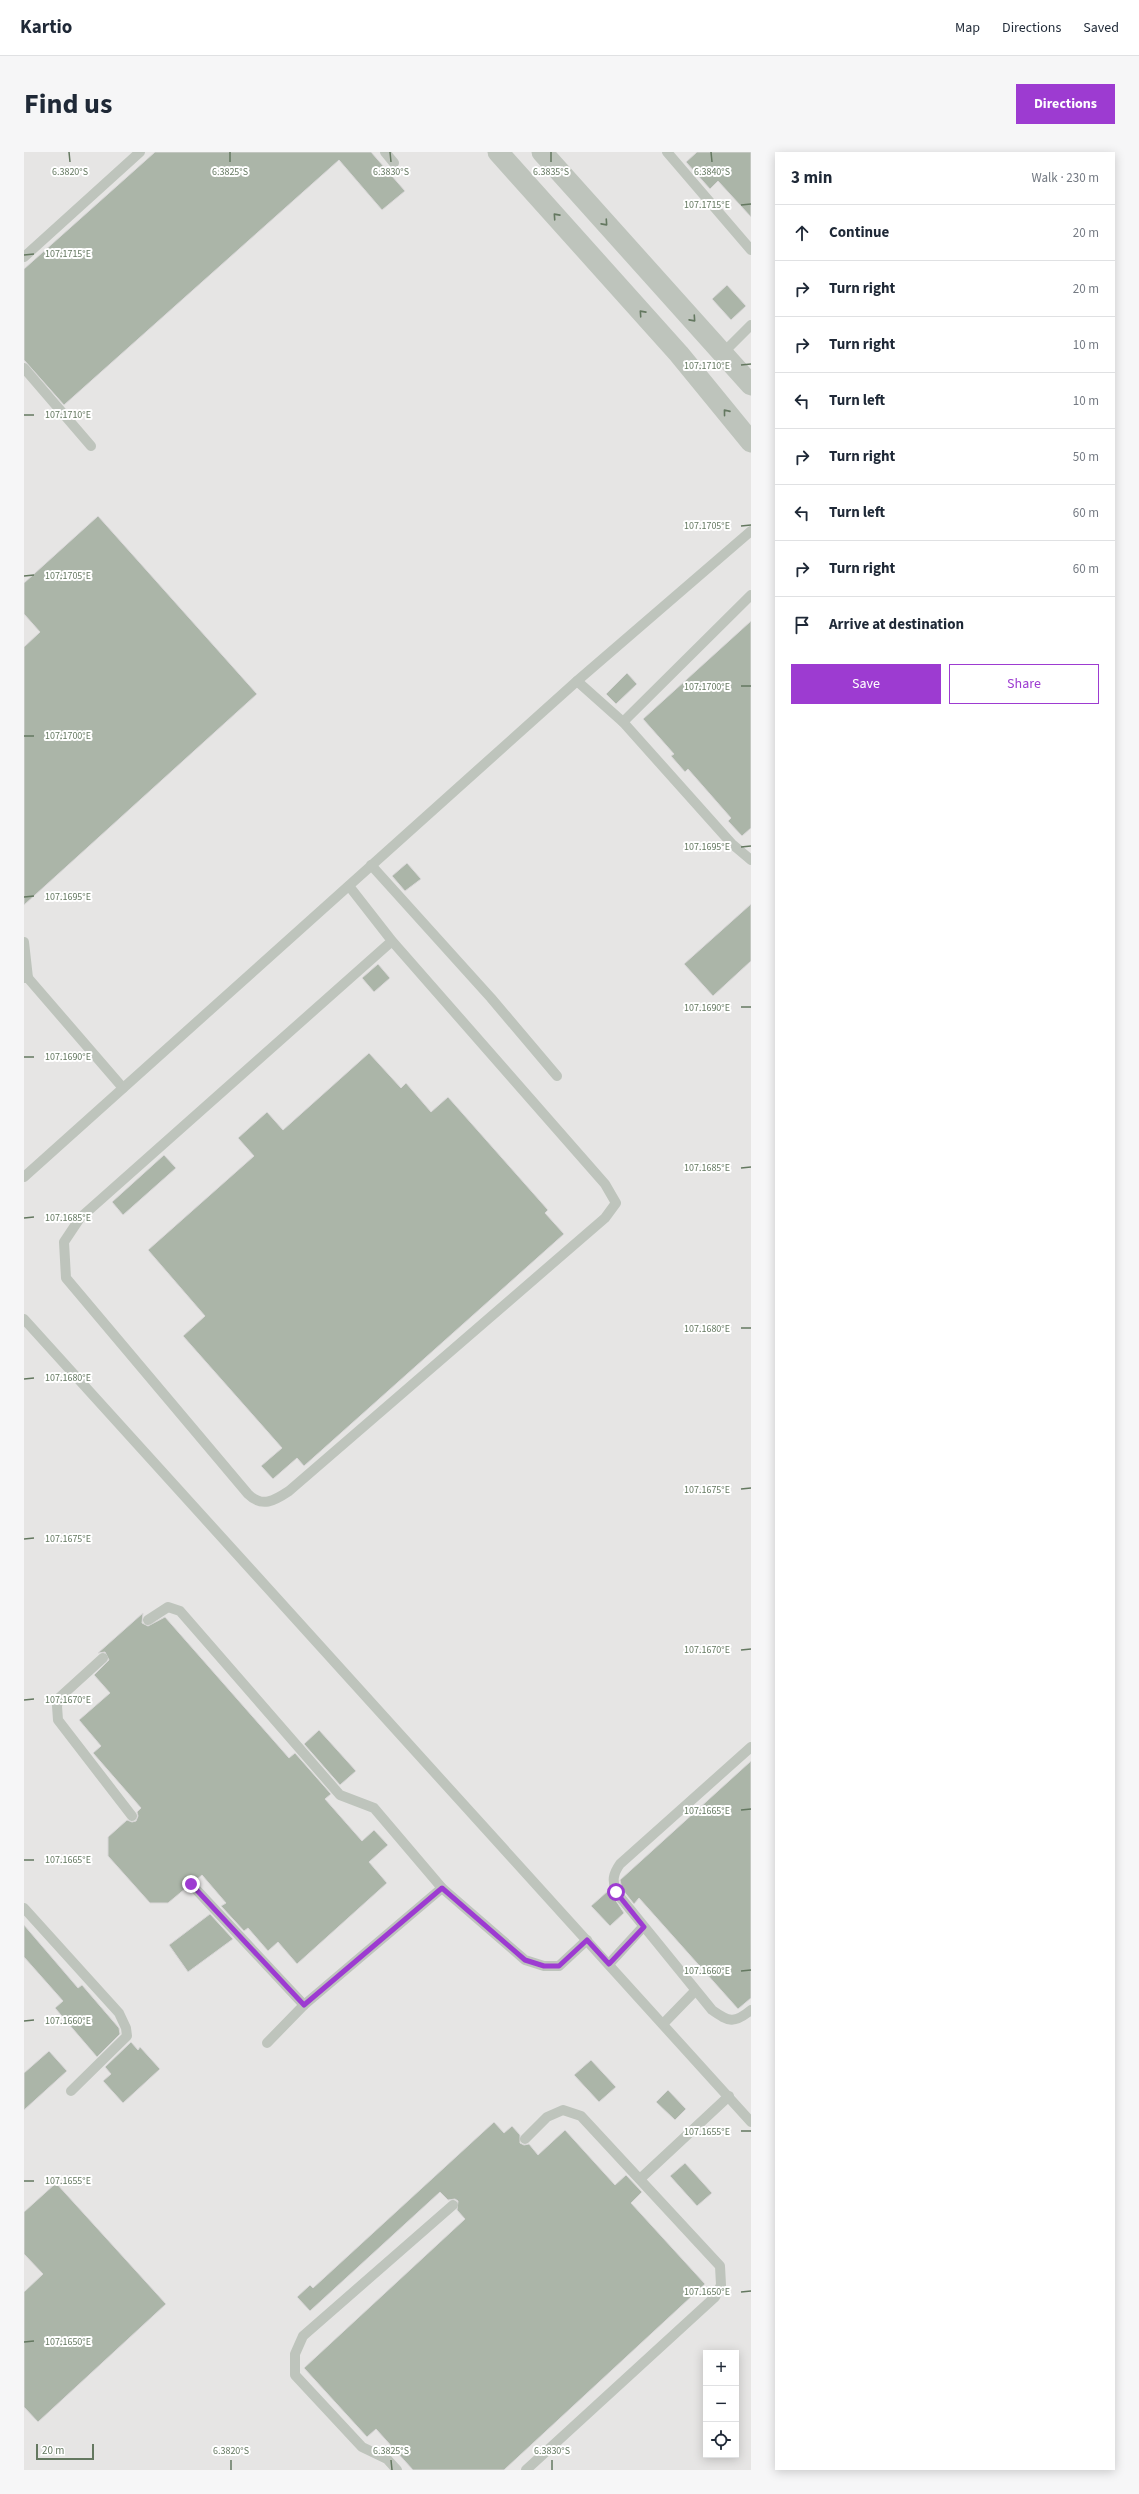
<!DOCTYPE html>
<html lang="en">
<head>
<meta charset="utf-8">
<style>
	body { margin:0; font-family:"Source Sans 3",sans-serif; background:#f6f6f7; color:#1f2937 }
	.controls { position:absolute; right:12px; bottom:12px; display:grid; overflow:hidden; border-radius:0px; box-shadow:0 2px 10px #0003 }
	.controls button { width:36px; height:36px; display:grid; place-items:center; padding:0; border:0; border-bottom:1px solid #e0e1e3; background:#fff; color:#1f2937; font:20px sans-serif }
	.scale { position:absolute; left:12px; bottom:10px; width:58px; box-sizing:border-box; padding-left:4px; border:2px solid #647860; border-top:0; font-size:11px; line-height:14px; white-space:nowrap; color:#647860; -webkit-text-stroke:3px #fff; paint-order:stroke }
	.stop { position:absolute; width:12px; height:12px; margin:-9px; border:3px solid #9d3bd1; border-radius:50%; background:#fff }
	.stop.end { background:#9d3bd1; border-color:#fff; box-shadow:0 1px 4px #0008 }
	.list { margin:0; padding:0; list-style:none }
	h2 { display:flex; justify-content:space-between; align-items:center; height:52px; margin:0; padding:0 16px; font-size:17px }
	h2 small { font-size:13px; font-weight:400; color:#747a83 }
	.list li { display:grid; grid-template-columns:26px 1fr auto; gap:12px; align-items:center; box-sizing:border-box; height:56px; padding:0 16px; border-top:1px solid #e0e1e3 }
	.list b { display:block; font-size:15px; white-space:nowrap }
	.list em { font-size:13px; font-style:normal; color:#747a83 }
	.actions { display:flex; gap:8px; padding:12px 16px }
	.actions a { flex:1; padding:9px 0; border:1px solid #9d3bd1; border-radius:0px; text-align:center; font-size:14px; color:#9d3bd1 }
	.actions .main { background:#9d3bd1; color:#fff }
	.icon { flex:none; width:22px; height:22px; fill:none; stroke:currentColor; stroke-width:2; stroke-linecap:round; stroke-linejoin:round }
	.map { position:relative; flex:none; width:727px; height:2318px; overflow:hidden; border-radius:0px }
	header { display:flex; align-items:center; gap:24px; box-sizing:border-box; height:56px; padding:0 20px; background:#fff; border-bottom:1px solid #e0e1e3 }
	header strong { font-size:19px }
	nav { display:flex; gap:22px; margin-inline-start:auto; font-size:14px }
	.intro { display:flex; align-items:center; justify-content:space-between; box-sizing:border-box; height:96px; padding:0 24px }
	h1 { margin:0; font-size:28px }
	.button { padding:10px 18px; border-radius:0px; background:#9d3bd1; color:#fff; font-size:14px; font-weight:700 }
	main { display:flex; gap:24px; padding:0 24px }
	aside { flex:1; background:#fff; border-radius:0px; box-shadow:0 2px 10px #0003 }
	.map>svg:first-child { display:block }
</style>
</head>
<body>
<header>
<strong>Kartio</strong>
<nav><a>Map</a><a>Directions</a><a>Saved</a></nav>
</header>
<div class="intro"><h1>Find us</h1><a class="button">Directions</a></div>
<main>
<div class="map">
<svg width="727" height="2318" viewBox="0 0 727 2318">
	<rect width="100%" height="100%" fill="#f7f5f6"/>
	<path fill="#e6e5e4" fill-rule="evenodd" d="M0,0H727V2318H0ZM682,2201H712V2303H682Z"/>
	<g fill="#abb5a8" stroke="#d9d7d8">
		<polygon points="131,0 347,0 381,39 358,58 315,8 40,253 0,208 0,117"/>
		<polygon points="673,0 727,0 727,65 694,29 686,37 662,10"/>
		<polygon points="703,133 722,154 707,168 688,147"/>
		<polygon points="74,364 233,542 0,753 0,495 16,480 0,462 0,431"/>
		<polygon points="727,469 727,676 718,684 704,669 707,666 664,617 661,620 647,604 650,602 619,567"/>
		<polygon points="603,521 613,532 592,552 582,542"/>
		<polygon points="383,711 397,727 381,739 368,724"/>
		<polygon points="727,752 727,809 689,844 660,812"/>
		<polygon points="354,812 366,826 350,840 338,826"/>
		<polygon points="345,901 377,936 382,931 407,960 424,945 524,1058 521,1061 540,1082 280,1314 273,1306 249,1327 237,1314 258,1296 159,1184 181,1164 124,1098 230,1004 214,986 243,960 259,978"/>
		<polygon points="140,1003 152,1016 99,1063 88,1050"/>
		<polygon points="119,1461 118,1471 124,1474 141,1465 265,1606 271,1601 307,1642 301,1647 338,1689 350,1678 364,1693 345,1710 363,1731 273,1812 254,1790 244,1799 224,1776 220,1779 197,1754 202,1751 178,1723 172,1728 169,1726 163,1727 161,1730 162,1736 144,1751 126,1751 84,1704 84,1685 103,1668 108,1670 112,1669 114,1664 113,1660 117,1656 69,1601 77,1594 55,1568 86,1541 70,1523 85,1508 81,1500 74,1501"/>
		<polygon points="295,1578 332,1619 316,1633 280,1592"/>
		<polygon points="727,1609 727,1846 714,1857 615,1746 610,1752 598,1737 596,1728"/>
		<polygon points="585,1738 600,1761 586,1774 567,1754"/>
		<polygon points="186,1762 209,1787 164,1820 145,1793"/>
		<polygon points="0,1773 54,1836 58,1833 95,1876 96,1882 73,1905 31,1856 39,1849 0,1805"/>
		<polygon points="107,1890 114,1898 116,1895 136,1917 99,1951 79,1929 87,1922 81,1915"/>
		<polygon points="25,1899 43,1919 0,1958 0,1921"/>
		<polygon points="567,1908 592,1935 575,1950 550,1923"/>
		<polygon points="644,1938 662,1957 651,1968 632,1950"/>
		<polygon points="470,1970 480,1981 488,1974 496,1983 496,1991 500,1993 505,1992 514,2003 541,1978 591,2033 602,2023 618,2040 607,2051 681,2132 480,2318 389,2318 352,2277 343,2285 280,2216 441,2067 433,2058 434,2049 431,2047 424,2048 416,2040 286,2159 273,2145 286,2133 289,2136"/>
		<polygon points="661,2011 688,2041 673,2054 646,2024"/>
		<polygon points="32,2031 142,2152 14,2270 0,2255 0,2140 19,2122 0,2102 0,2060"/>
	</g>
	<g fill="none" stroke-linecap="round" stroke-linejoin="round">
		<g stroke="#bec4bc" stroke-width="10">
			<polyline points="361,0 370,11"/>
			<polyline points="643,0 727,98"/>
			<polyline points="0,105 116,0"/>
			<polyline points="699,201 727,173"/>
			<polyline points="0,216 67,294"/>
			<polyline points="553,529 599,570 708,692 727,708"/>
			<polyline points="599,570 727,443"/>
			<polyline points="347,713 467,846 533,924"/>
			<path d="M325,734L368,789L581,1032L592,1051L581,1066L265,1339C250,1349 238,1356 224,1342L42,1126L40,1090L56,1066L368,789"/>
			<polyline points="0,790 4,826"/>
			<polyline points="0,826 4,826 99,936"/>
			<polyline points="0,1025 553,529 727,379"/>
			<polyline points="0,1167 727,1970"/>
			<polyline points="124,1468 144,1455 156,1459 316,1643 350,1656 418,1736 501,1808 520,1814 535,1814 563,1788"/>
			<polyline points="79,1506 35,1546 33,1554 34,1568 108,1664"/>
			<path d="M727,1595L596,1712C589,1722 588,1728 592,1740L688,1858C705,1870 710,1872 727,1858"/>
			<polyline points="167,1732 280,1853"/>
			<polyline points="0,1756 95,1861 102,1876 103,1884 47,1939"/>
			<polyline points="585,1812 619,1775"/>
			<polyline points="639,1872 671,1839"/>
			<polyline points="243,1891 280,1853 418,1736"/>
			<polyline points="501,1987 523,1965 539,1958 557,1964 696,2114 697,2133 691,2145 502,2318"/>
			<polyline points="617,2026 705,1944"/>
			<polyline points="373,2318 363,2307 338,2295 271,2223 271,2202 279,2184 429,2053"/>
		</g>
		<g stroke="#bec4bc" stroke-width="21">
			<polyline points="474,0 655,202 727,290"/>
			<polyline points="518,0 727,233"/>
		</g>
	</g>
	<defs><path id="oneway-chevron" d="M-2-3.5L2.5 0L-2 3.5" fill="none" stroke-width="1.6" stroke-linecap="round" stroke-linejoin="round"/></defs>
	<g stroke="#647860">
		<use href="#oneway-chevron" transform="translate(532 64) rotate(-132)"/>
		<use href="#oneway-chevron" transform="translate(581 71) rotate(48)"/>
		<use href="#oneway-chevron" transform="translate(618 161) rotate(-132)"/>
		<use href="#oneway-chevron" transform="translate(669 167) rotate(48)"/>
		<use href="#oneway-chevron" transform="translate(702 260) rotate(-129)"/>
	</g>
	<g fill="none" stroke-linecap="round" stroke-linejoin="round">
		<polyline stroke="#9d3bd1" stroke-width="5" points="167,1732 280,1853 418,1736 501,1808 520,1814 535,1814 563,1788 585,1812 620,1775 592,1740"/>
	</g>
	<path fill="none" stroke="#647860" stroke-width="1.5" d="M45,0L46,10M206,0V10M366,0L367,10M527,0V10M687,0L688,10M717,53L727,52M0,103L10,102M717,213L727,212M0,263H10M717,374L727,373M0,424L10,423M717,534H727M0,584H10M717,695L727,694M0,745L10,744M717,855H727M0,905H10M717,1016L727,1015M0,1066L10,1065M717,1176H727M0,1227L10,1226M717,1337L727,1336M0,1387L10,1386M717,1498L727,1497M0,1548L10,1547M717,1658L727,1657M0,1708H10M717,1819L727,1818M0,1869L10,1868M717,1979H727M0,2029H10M717,2140L727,2139M0,2190L10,2189M207,2308V2318M367,2308L368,2318M528,2308V2318"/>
	<g font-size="10" text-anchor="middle" fill="#647860" stroke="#fff" stroke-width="4" stroke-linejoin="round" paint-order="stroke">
		<text x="46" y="23">6.3820°S</text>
		<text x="206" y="23">6.3825°S</text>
		<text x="367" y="23">6.3830°S</text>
		<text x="527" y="23">6.3835°S</text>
		<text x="688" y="23">6.3840°S</text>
		<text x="683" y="56">107.1715°E</text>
		<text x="44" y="105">107.1715°E</text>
		<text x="683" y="217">107.1710°E</text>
		<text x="44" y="266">107.1710°E</text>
		<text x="683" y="377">107.1705°E</text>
		<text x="44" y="427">107.1705°E</text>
		<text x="683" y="538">107.1700°E</text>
		<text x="44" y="587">107.1700°E</text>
		<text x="683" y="698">107.1695°E</text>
		<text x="44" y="748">107.1695°E</text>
		<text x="683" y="859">107.1690°E</text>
		<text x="44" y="908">107.1690°E</text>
		<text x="683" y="1019">107.1685°E</text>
		<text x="44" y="1069">107.1685°E</text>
		<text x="683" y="1180">107.1680°E</text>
		<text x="44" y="1229">107.1680°E</text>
		<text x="683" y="1341">107.1675°E</text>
		<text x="44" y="1390">107.1675°E</text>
		<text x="683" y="1501">107.1670°E</text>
		<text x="44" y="1551">107.1670°E</text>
		<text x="683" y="1662">107.1665°E</text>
		<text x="44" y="1711">107.1665°E</text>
		<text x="683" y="1822">107.1660°E</text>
		<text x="44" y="1872">107.1660°E</text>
		<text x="683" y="1983">107.1655°E</text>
		<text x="44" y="2032">107.1655°E</text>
		<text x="683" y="2143">107.1650°E</text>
		<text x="44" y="2193">107.1650°E</text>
		<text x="207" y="2302">6.3820°S</text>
		<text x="367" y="2302">6.3825°S</text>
		<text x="528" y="2302">6.3830°S</text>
	</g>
</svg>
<div class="controls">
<button>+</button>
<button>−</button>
<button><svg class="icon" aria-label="locate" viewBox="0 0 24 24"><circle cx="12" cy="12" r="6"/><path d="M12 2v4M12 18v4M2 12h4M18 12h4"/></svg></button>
</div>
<div class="scale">20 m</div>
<div class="stop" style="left:592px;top:1740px"></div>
<div class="stop end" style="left:167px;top:1732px"></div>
</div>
<aside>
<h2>3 min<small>Walk · 230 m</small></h2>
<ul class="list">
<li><svg class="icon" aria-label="ahead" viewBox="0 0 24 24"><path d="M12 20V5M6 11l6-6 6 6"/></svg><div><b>Continue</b></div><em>20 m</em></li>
<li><svg class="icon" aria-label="right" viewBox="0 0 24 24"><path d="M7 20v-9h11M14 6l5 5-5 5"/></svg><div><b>Turn right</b></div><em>20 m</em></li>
<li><svg class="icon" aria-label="right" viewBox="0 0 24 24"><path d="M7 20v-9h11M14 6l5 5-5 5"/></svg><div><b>Turn right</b></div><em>10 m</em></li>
<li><svg class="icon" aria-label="left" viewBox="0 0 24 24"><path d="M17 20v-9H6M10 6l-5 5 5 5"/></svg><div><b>Turn left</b></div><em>10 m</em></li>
<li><svg class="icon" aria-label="right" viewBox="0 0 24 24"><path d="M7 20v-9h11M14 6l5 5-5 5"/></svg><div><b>Turn right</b></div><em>50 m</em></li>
<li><svg class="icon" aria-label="left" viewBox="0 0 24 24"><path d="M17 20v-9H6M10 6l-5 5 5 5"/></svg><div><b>Turn left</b></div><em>60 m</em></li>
<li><svg class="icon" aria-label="right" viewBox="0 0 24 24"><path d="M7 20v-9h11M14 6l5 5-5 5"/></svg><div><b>Turn right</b></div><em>60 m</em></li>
<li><svg class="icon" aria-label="arrive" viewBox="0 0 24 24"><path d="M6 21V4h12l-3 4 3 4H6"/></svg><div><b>Arrive at destination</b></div></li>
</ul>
<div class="actions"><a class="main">Save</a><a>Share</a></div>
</aside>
</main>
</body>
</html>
